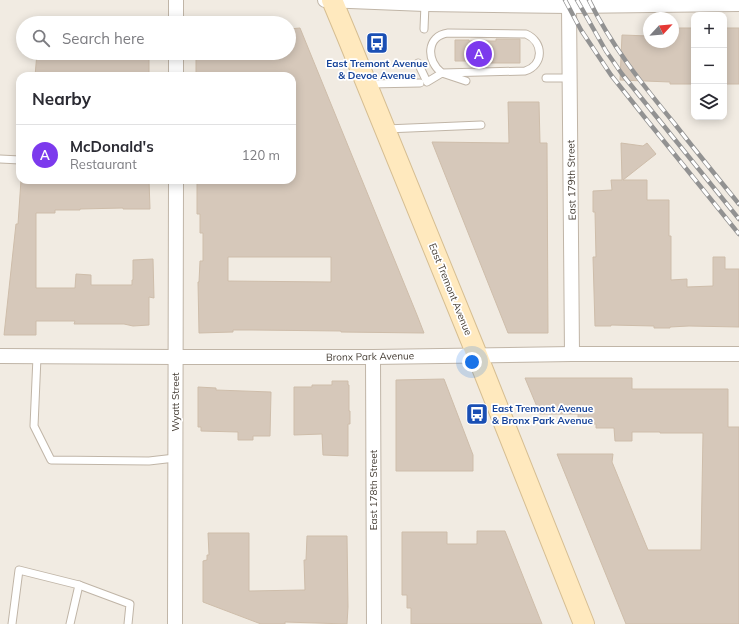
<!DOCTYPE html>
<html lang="en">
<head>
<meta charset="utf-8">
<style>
	body { margin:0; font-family:Mulish,sans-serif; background:#f2f2f3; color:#2b2b33 }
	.controls { position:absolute; right:12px; top:12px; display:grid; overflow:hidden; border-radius:8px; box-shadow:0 2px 10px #0003 }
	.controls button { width:36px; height:36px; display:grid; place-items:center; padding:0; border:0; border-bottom:1px solid #e1e1e2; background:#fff; color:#2b2b33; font:20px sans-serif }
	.compass { position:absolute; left:643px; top:12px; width:36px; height:36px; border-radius:50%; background:#fff; box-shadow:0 2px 10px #0003; rotate:64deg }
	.you { position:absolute; left:472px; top:362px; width:14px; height:14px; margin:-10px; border:3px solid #fff; border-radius:50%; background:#1a73e8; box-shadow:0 0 0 6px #1a73e833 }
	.badge { display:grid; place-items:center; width:26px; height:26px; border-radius:50%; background:#7c3aed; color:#fff; font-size:13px; font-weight:700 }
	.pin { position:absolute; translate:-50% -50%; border:2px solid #fff; box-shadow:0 1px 4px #0006 }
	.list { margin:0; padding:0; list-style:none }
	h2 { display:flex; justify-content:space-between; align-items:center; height:52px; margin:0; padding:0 16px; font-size:17px }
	h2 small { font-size:13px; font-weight:400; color:#7c7c81 }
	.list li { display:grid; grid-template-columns:26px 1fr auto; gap:12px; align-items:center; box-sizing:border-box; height:60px; padding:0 16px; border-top:1px solid #e1e1e2 }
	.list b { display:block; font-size:15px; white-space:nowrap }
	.list p { margin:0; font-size:13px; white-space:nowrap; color:#7c7c81 }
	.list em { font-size:13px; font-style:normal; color:#7c7c81 }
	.icon { flex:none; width:22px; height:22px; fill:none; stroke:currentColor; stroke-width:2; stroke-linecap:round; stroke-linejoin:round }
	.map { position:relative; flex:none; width:739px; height:624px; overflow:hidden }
	.search { position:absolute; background:#fff; box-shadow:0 2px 10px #0003; left:16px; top:16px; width:280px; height:44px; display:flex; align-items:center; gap:10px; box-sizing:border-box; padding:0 14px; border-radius:22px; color:#7c7c81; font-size:15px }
	.panel { position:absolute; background:#fff; box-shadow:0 2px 10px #0003; left:16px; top:72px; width:280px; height:112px; border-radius:12px }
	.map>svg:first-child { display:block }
</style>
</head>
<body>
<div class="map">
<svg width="739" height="624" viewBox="0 0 739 624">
	<rect width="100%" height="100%" fill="#f1ebe2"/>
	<g fill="#d6c8ba" stroke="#cebdaa" fill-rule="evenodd">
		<path d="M300,28L417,315L424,333L341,332V331L252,330H233V332L199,333L198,282H199L200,261H203V233H200V214H197V180H219V182H274V180H292V76H196V53H289V29ZM228,257H331V282L228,281Z"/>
		<polygon points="673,28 694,28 694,84 670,84 670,82 620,80 622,35 649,36 649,42 673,42"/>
		<rect x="724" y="28" width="15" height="56"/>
		<polygon points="496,39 520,39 520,63 483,63 483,61 455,61 455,40 469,40 469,41 496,41"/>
		<polygon points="37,53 149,53 149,76 35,76"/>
		<polygon points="508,102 539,102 540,143 547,143 548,333 508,333 432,142 509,143"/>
		<polygon points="621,143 643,146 647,143 656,154 623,180 647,180 647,200 669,200 669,236 671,236 671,280 687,279 687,287 713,286 713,257 725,257 725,269 739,269 739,327 689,326 670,327 670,328 654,328 654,326 611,325 611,326 595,326 593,257 596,257 595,212 593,212 593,191 612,190 611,180 622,180"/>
		<polygon points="21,180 149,180 150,209 123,209 123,208 80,209 80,210 55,210 55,213 36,213 36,288 75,288 76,274 91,275 91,285 132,285 132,280 133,280 133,260 153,259 154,298 149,297 149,325 133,326 124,324 74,324 75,321 36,321 36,335 4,335 16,224 18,224"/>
		<polygon points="525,378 632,378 632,389 728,389 728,427 739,427 739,624 626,624 557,454 613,454 612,462 648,550 701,550 703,433 660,433 660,432 632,432 632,441 615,441 614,428 596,428 596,424 584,424 584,418 578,418 578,414 540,414"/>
		<polygon points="444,379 473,455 473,471 396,471 396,380"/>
		<polygon points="332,381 348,381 348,385 349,385 349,411 350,411 350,424 348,424 348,456 323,455 322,434 294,435 294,387 312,387 312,385 332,385"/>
		<polygon points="198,387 216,388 216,390 271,392 270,436 253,436 253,440 238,440 238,432 201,431 201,427 198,427"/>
		<polygon points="477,531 505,531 542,624 411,624 411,608 407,608 407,595 402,595 402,532 447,532 447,544 477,544"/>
		<polygon points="208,533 249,533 249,591 305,590 304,560 306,560 307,536 347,536 348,607 347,624 285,622 285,624 261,624 203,602 203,561 207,560 207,555 209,555"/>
	</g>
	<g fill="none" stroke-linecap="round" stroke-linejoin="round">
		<g stroke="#c0b5a7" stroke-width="9">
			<g id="service">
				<polyline points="424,29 425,4"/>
				<path d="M448,33L526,34C544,42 544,65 525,71L442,73C426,61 426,36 448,33Z"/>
				<polyline points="418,63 427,82 442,73 466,81"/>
				<polyline points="546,78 569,78"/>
				<polyline points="369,84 420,83"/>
				<polyline points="386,129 481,125"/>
				<polyline points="0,159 20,160"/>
				<polyline points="37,357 34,426 51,460 149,461 175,458"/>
				<polyline points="12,624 19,570 79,585 130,604 128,624"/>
				<polyline points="70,624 79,585"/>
			</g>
		</g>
		<g stroke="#c0b5a7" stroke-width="16">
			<g id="minor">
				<polyline points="325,0 425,4 569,6 739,4"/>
				<polyline points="569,6 572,354"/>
				<polyline points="176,23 176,0"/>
				<polyline points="176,76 176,53"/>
				<polyline points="0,356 175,357 373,357 572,354 739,354"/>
				<polyline points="373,357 374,624"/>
				<polyline points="175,624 176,180"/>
			</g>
		</g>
		<g stroke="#d6be92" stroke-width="22">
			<polyline id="secondary" points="332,0 347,36 477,355 584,624"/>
		</g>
		<use href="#service" stroke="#fff" stroke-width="7"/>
		<use href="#minor" stroke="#fff" stroke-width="14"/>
		<use href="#secondary" stroke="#ffe9be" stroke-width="20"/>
		<g stroke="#929292" stroke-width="4.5">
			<g id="rail">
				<polyline points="565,0 581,30 611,75 646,119 739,234"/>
				<polyline points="577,0 606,51 622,74 739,219"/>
				<path d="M589,0C611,45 642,84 674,123C695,150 717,177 739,204"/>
			</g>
		</g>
		<use href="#rail" stroke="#fff" stroke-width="3" stroke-dasharray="9" stroke-linecap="butt"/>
	</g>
	<defs>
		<g id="bus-square" transform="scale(1.15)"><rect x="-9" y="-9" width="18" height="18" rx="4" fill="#1a4fb4" stroke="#fff"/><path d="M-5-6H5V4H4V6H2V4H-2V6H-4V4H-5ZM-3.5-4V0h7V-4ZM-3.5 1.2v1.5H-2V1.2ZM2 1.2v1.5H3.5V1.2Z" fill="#fff"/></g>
	</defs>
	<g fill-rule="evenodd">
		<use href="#bus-square" x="377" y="43"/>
		<use href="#bus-square" x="477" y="414"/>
	</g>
	<g text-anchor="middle" stroke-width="3.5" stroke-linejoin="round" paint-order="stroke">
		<g font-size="10" font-weight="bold" fill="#164399" stroke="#fff">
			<text x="377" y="67">East Tremont Avenue<tspan x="377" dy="12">&amp; Devoe Avenue</tspan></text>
			<text x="492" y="412" text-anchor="start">East Tremont Avenue<tspan x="492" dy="12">&amp; Bronx Park Avenue</tspan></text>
		</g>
		<g font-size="10" fill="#433b32" stroke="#fff">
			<text transform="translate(571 180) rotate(-91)" y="4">East 179th Street</text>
			<text transform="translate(451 289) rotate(68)" y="4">East Tremont Avenue</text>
			<text transform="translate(370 356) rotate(-1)" y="4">Bronx Park Avenue</text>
			<text transform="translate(175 402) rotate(-90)" y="4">Wyatt Street</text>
			<text transform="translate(373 490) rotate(-90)" y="4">East 178th Street</text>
		</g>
	</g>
</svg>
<div class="controls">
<button>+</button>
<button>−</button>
<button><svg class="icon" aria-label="layers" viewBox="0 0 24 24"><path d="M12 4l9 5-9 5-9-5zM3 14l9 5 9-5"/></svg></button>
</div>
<svg class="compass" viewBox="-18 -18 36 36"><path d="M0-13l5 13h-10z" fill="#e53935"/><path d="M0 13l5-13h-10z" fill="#7c7c81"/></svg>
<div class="you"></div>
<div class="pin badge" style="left:479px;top:54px">A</div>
<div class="search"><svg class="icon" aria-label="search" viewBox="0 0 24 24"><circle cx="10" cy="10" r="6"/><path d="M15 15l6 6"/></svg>Search here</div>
<section class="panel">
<h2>Nearby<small></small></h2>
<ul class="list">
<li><span class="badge">A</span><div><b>McDonald's</b><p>Restaurant</p></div><em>120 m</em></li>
</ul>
</section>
</div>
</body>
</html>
